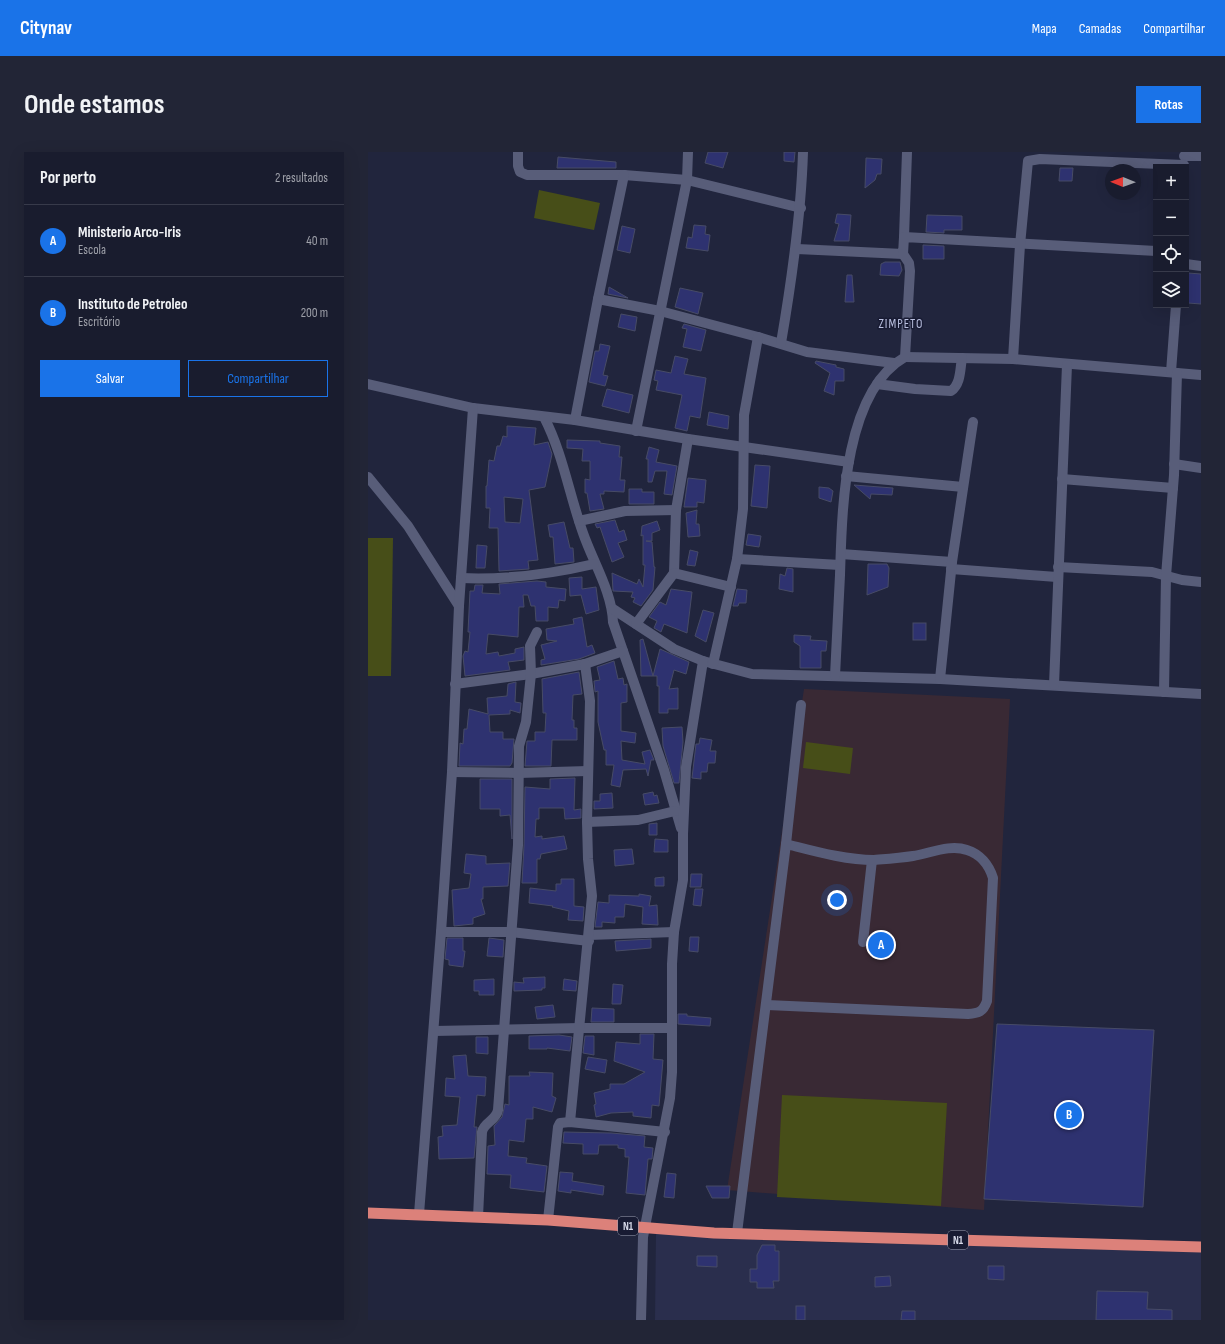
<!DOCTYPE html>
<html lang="pt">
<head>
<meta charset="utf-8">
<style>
	body { margin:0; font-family:"Sofia Sans Condensed",sans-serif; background:#222536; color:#f1f3f6 }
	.controls { position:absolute; right:12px; top:12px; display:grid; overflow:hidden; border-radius:0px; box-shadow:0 4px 16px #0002 }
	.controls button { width:36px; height:36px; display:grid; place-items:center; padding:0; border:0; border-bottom:1px solid #373a4a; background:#191c2e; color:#f1f3f6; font:20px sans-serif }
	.compass { position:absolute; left:737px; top:12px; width:36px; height:36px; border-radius:50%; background:#191c2e; box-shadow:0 4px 16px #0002; rotate:271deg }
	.you { position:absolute; left:469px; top:748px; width:14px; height:14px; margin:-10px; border:3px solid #fff; border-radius:50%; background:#1a73e8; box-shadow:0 0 0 6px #1a73e833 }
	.badge { display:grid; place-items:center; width:26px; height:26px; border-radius:50%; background:#1a73e8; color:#fff; font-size:13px; font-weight:700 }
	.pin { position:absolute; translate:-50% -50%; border:2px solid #fff; box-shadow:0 1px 4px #0006 }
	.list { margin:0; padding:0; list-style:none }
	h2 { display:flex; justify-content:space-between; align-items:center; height:52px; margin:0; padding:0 16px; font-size:17px }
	h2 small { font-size:13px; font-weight:400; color:#9fa1aa }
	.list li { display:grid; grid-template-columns:26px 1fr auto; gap:12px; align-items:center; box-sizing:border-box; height:72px; padding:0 16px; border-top:1px solid #373a4a }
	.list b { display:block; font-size:15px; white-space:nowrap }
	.list p { margin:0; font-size:13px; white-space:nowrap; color:#9fa1aa }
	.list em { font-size:13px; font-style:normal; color:#9fa1aa }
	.actions { display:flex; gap:8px; padding:12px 16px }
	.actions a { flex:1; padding:9px 0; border:1px solid #1a73e8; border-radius:0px; text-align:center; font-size:14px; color:#1a73e8 }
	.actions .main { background:#1a73e8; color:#fff }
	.icon { flex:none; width:22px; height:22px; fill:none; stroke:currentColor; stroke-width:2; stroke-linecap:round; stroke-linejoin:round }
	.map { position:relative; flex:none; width:833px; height:1168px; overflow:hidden; border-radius:0px }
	header { display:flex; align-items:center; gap:24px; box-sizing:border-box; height:56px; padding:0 20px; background:#1a73e8; color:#fff }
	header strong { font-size:19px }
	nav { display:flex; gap:22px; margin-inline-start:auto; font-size:14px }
	.intro { display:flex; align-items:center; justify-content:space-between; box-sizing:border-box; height:96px; padding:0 24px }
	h1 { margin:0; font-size:28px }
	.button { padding:10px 18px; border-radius:0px; background:#1a73e8; color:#fff; font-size:14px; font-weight:700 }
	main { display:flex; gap:24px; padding:0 24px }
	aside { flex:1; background:#191c2e; border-radius:0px; box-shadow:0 4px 16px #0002 }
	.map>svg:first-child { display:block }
</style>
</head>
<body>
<header>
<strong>Citynav</strong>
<nav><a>Mapa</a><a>Camadas</a><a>Compartilhar</a></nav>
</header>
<div class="intro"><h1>Onde estamos</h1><a class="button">Rotas</a></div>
<main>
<aside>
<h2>Por perto<small>2 resultados</small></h2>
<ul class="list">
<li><span class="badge">A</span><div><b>Ministerio Arco-Iris</b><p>Escola</p></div><em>40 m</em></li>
<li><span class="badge">B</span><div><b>Instituto de Petroleo</b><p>Escritório</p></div><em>200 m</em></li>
</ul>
<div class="actions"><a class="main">Salvar</a><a>Compartilhar</a></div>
</aside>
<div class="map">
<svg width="833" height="1168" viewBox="0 0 833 1168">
	<rect width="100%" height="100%" fill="#21253d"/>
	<polygon fill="#2a2e4d" points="288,1080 407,1089 833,1099 833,1168 287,1168"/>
	<polygon fill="#392934" points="436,537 642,547 616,1058 359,1038"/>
	<g fill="#474e18">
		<polygon points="171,38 232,51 226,78 166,66"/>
		<polygon points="0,386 25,386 23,524 0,524"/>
		<polygon points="438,590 485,596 482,622 435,616"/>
		<polygon points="414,943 579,951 573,1054 409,1045"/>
	</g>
	<g fill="#2e3270" stroke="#474b66" fill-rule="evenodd">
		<polygon points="340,0 360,0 355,16 337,11"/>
		<polygon points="416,0 427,0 426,10 416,9"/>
		<polygon points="190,5 248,10 248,16 189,16"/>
		<polygon points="498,6 514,7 513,22 509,22 507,28 497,36"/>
		<polygon points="692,16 705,16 704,29 691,29"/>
		<polygon points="469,62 483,63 481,89 466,89 471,72 467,71"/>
		<polygon points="559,63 594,64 594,78 576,78 576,81 558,80"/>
		<polygon points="326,73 338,74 337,82 342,83 340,99 318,96 320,85 324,86"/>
		<polygon points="254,74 267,77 262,101 249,98"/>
		<polygon points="555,93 576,94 576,107 555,107"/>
		<polygon points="517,110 532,110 534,118 531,124 512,123 513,112"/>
		<polygon points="820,121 833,122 833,152 820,151"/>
		<polygon points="479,123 484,123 486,150 477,150"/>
		<polygon points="241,135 260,146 240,142"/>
		<polygon points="312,136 335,141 330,162 307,155"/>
		<polygon points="253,162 269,165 267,179 250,175"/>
		<polygon points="316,172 338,178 333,199 315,195 319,177 314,176"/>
		<polygon points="232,192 242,194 235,223 240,224 237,234 221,230 227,199 231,199"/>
		<polygon points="307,204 320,207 316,222 338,226 332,266 322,264 319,279 307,276 314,243 288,238 290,229 286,228 288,218 303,221"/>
		<polygon points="448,209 468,213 468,215 476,217 476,229 467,229 466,243 456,239 462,221 447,211"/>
		<polygon points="239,237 265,243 261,261 234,254"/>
		<polygon points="341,260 361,264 360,277 339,273"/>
		<path d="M139,274L168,276L166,293L180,290L184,302L177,335L161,338L170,408L160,409L161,417L131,419L130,376H121L122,356H118V334H119L121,308L126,309L129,294H132L135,284L139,285ZM136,345L155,347L152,371L137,370Z"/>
		<polygon points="199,288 232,289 232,291 252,294 251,305 254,305 252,328 257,328 256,340 236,339 236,342 232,342 236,357 222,359 219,341 217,341 217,327 222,328 222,309 214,309 215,297 199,296"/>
		<polygon points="281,295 291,298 288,310 309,314 304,343 296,342 299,319 287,319 284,330 280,330 280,307 278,307"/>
		<polygon points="387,313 402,314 399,356 383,354"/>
		<polygon points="320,326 338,328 336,351 329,350 329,355 316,355"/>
		<polygon points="486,333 525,336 524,343 503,342 502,347"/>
		<polygon points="451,335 461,336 465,339 463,350 451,346"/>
		<polygon points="261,337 274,337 274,340 286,340 286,352 261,352"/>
		<polygon points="329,358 328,372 331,372 332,384 320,385 318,361"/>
		<polygon points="247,368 251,380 256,378 259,388 250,391 256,405 244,410 232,375 229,376 227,372"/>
		<polygon points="289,369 292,378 284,381 284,389 278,389 284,390 286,415 287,415 285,438 273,454 265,450 267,446 263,445 265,440 245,439 244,421 269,432 271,427 275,435 277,413 275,413 275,383 273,384 274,374"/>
		<polygon points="196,370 202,396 205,396 206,410 187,412 185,385 182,385 180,373"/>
		<polygon points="380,382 393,384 391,395 378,393"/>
		<polygon points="109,393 119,394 117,416 108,416"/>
		<polygon points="322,398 330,400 327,414 319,413"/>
		<polygon points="500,412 519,412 521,416 520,435 499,443"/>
		<polygon points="419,416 425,417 425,440 411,437 412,422 417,424"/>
		<polygon points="214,425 214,437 228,435 231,458 218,462 213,443 202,444 201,426"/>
		<polygon points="169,429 178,430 178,435 198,437 197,449 191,448 190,456 180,455 180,469 168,469 167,454 163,454 160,443 155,443 156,455 151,455 150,485 120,482 118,502 130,500 131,504 147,501 147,497 156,495 156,508 140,510 142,518 97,524 95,504 97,499 100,500 102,480 100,480 102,439 106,439 107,433 115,433 114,441 132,442 131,432"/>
		<polygon points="303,437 324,440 319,481 296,472 293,480 286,476 289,469 281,465 292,450 298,453"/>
		<polygon points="369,437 379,438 378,451 371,451 370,454 365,454"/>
		<polygon points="335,458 346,461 338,490 327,484"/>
		<polygon points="214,465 219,495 224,493 227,501 211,507 173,513 173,508 177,507 173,493 189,489 179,488 178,477 206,472 205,467"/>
		<rect x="545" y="471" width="13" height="17"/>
		<polygon points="426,483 443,484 442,488 459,489 458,499 453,499 453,516 432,516 432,494 426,490"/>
		<polygon points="275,487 285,524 292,497 321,510 318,522 306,518 301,537 310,536 310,557 300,557 300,561 291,561 291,534 289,534 289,524 273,524 272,488"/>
		<polygon points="246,509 250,527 255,526 256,533 259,532 259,550 253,551 253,579 268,581 267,591 253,589 254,608 277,612 274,600 282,598 286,608 283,608 280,624 278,617 255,618 252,635 243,633 246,613 238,613 238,598 236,598 230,570 230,539 227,540 226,529 232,528 229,515"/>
		<polygon points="211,520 214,542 205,543 204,568 206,568 206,576 209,576 209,588 184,588 183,614 157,614 159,589 167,589 167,580 177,580 178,561 175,561 174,527"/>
		<polygon points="148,530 147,550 153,551 152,561 142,558 142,562 121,563 122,580 135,580 135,587 146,587 144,611 142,614 91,614 92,591 95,592 96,577 99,577 101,557 120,562 119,546 139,544 140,532"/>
		<polygon points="314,575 315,590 311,631 306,631 295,594 294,576"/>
		<polygon points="332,586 344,588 342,599 348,599 347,611 340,611 339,620 333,620 333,627 324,626 328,592 331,592"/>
		<polygon points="207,626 206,658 213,657 213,666 197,667 196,656 171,656 171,667 168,667 167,685 174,684 174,687 196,684 199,697 173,702 172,707 169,707 169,731 154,731 156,693 157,635 182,637 182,627"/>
		<polygon points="112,627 144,627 144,687 142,663 132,664 132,657 112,657"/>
		<polygon points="285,640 286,644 289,643 291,651 277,653 275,642"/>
		<polygon points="244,641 245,656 226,657 226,649 232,649 232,642"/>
		<polygon points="289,671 289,683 281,683 281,672"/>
		<polygon points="287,687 300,688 300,700 286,700"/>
		<polygon points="264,697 266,712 247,714 246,698"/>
		<polygon points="98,702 118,704 118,712 142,711 140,734 115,735 115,747 113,747 117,762 105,766 105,772 86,774 84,738 101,736 103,722 96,721"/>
		<polygon points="323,722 334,722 333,735 322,735"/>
		<polygon points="296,725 296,734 287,734 287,726"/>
		<polygon points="193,727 206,727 206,754 216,755 215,769 200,768 201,759 184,755 185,754 161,751 162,736 188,739 188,732 193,732"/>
		<polygon points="327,737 335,737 333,754 325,753"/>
		<polygon points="271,742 283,744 281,754 289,753 290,773 274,772 275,755 257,752 256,765 247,765 247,771 234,770 234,775 227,775 230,750 241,751 241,743 271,744"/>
		<polygon points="322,785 331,785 330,800 321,799"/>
		<polygon points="79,786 95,786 95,799 97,799 95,815 81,813 81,808 77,807"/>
		<polygon points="121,786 136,788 135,805 119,804"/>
		<polygon points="283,787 283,796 248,799 247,789"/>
		<polygon points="177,825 177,836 174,836 174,838 146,839 146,830 156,831 155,826"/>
		<polygon points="126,827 126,843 111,843 111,839 106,839 106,828"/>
		<polygon points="196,827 209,829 208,839 195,838"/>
		<polygon points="245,832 255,833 253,852 244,852"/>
		<polygon points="185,853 187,865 169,867 167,855"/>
		<polygon points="224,856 246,857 246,870 223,870"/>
		<polygon points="310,862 319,862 319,864 343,866 342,874 310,872"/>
		<polygon points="629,872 786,878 775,1055 616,1047"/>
		<polygon points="272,882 286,882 285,907 295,908 291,954 284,953 283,966 265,964 265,960 243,961 228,965 226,953 228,952 226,941 242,937 242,932 256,932 277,920 246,909 248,890 272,892"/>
		<polygon points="191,883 204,885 202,899 179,896 179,897 161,897 161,884"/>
		<polygon points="217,884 226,884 226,903 215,901"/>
		<polygon points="108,885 120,885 120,902 108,901"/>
		<polygon points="98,903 100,924 118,925 117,944 109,943 106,975 109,975 106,1006 71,1007 70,985 75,984 74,974 89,973 92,945 77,944 78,926 87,927 85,904"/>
		<polygon points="220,905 239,908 237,921 217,917"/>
		<polygon points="161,920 185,921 184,944 188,946 184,960 165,955 165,967 158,967 156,990 141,988 140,1004 159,1006 158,1011 179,1014 176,1040 142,1036 143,1023 119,1022 120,994 127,993 126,974 134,965 137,952 141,953 141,924 162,924"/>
		<polygon points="196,980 243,981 277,984 276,995 285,996 284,1007 280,1007 277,1043 258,1041 261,1005 257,1005 257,997 250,996 250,993 231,993 230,1002 215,1002 215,992 195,991"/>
		<polygon points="192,1020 205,1021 204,1029 236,1034 235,1043 203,1038 203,1041 190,1039"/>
		<polygon points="299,1021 308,1022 306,1046 296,1045"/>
		<polygon points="338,1034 362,1034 361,1046 344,1046"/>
		<polygon points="394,1093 407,1093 407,1099 411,1099 411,1129 405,1129 406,1136 389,1136 389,1130 382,1130 382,1117 389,1117 389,1103"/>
		<polygon points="329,1104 349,1104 349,1115 329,1114"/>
		<polygon points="620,1114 636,1114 636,1128 620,1127"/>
		<polygon points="522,1124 523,1134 507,1135 507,1125"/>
		<polygon points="729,1139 780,1140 779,1157 804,1158 804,1168 728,1168"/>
		<rect x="428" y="1154" width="9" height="14"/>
		<polygon points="534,1159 547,1159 547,1168 533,1168"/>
	</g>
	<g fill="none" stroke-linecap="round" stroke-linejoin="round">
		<g stroke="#585d79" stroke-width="10">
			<polyline points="150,0 150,14 152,20 159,23 256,23 319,28 433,56"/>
			<polyline points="816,4 833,4"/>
			<polyline points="536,85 539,0"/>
			<polyline points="429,97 535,102 536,85 788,99"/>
			<polyline points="818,112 833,114"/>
			<polyline points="230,147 292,159 390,185 439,200 526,211"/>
			<path d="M413,191C424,127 433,65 435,0"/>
			<polyline points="537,205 645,207 833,223"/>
			<polyline points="645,207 652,93 660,9 672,7 816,13"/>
			<polyline points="803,220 808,153"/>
			<polyline points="0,232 105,256 207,268 320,287 481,310"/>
			<path d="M509,232L547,237L583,239C593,232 592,217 594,206"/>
			<path d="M176,265C195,302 201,342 215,381C225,410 244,440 245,470L296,618L313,676"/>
			<polyline points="207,268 230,147 256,23"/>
			<polyline points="268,279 319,28 320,0"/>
			<polyline points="806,312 833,316"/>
			<polyline points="478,324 595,335"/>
			<polyline points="0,325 40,374 91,454"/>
			<polyline points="694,327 805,336"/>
			<polyline points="211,369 257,359 308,358"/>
			<polyline points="473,402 584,410"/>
			<polyline points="369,407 472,413"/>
			<polyline points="690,415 784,420 814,428 833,430"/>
			<polyline points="583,417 689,425"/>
			<polyline points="306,421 308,358 320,287"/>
			<path d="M93,426C138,428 183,422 226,412"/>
			<polyline points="245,457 306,497 335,509 384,522 572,527 833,542"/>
			<polyline points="268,472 306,421 363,435"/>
			<polyline points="345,512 369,407 375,357 376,263 390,185"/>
			<path d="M467,524C469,490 470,457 472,423C474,361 475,240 537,205L542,119L541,111L535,102"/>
			<polyline points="572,527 584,410 605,270"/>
			<polyline points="87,532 163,522 217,512 255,499"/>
			<polyline points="686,533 699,213"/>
			<polyline points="796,540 798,424 806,323 809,221"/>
			<polyline points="84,620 151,621 220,619"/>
			<polyline points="219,670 270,668 307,659"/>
			<polyline points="73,780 143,780 221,789"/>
			<polyline points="221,783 306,780"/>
			<polyline points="495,790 504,708"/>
			<path d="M399,853L600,862C611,861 615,860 619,849L625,726C621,713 612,702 599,698C582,692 563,701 545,704C532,706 518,707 506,708C477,708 446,699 418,692"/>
			<polyline points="66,879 212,876 303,876"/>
			<polyline points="202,970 224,744 220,707 219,670 222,549 217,512"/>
			<polyline points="51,1062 73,780 84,620 91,454 105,256"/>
			<path d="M110,1065L114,980C116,970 128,969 130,958L150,693L151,594L158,570L163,522L162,494L169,480"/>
			<polyline points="180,1068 190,975 192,971 202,970 297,980"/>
			<polyline points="369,1081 418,692 433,553"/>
			<polyline points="273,1168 275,1085 302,946 304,920 304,812 306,780 315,728 315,682 318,615 335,509"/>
		</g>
		<polyline stroke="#dc817a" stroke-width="11" points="0,1061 180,1068 346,1081 833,1095"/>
	</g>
	<g text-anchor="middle" stroke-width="3" stroke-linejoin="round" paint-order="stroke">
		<g fill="#181b33" stroke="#9ea1b3" stroke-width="1">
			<rect x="250" y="1065" width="20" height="18" rx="3"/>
			<rect x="580" y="1079" width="20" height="18" rx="3"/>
		</g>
		<g font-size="11" font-weight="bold" fill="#d7daea">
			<text x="260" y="1078">N1</text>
			<text x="590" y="1092">N1</text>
		</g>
		<g font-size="13" letter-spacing="1" fill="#bac0e0" stroke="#181b33">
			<text x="533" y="176">ZIMPETO</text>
		</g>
	</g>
</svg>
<div class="controls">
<button>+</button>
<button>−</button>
<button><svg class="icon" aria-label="locate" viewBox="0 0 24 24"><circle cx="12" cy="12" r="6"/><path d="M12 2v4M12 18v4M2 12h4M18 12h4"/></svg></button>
<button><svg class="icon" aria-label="layers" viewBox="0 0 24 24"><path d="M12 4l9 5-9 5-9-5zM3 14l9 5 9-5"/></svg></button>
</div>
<svg class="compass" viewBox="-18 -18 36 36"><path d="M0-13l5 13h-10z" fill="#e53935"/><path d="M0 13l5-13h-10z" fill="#9fa1aa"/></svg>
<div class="you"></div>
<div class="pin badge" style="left:513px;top:793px">A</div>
<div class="pin badge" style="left:701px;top:963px">B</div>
</div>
</main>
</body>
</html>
